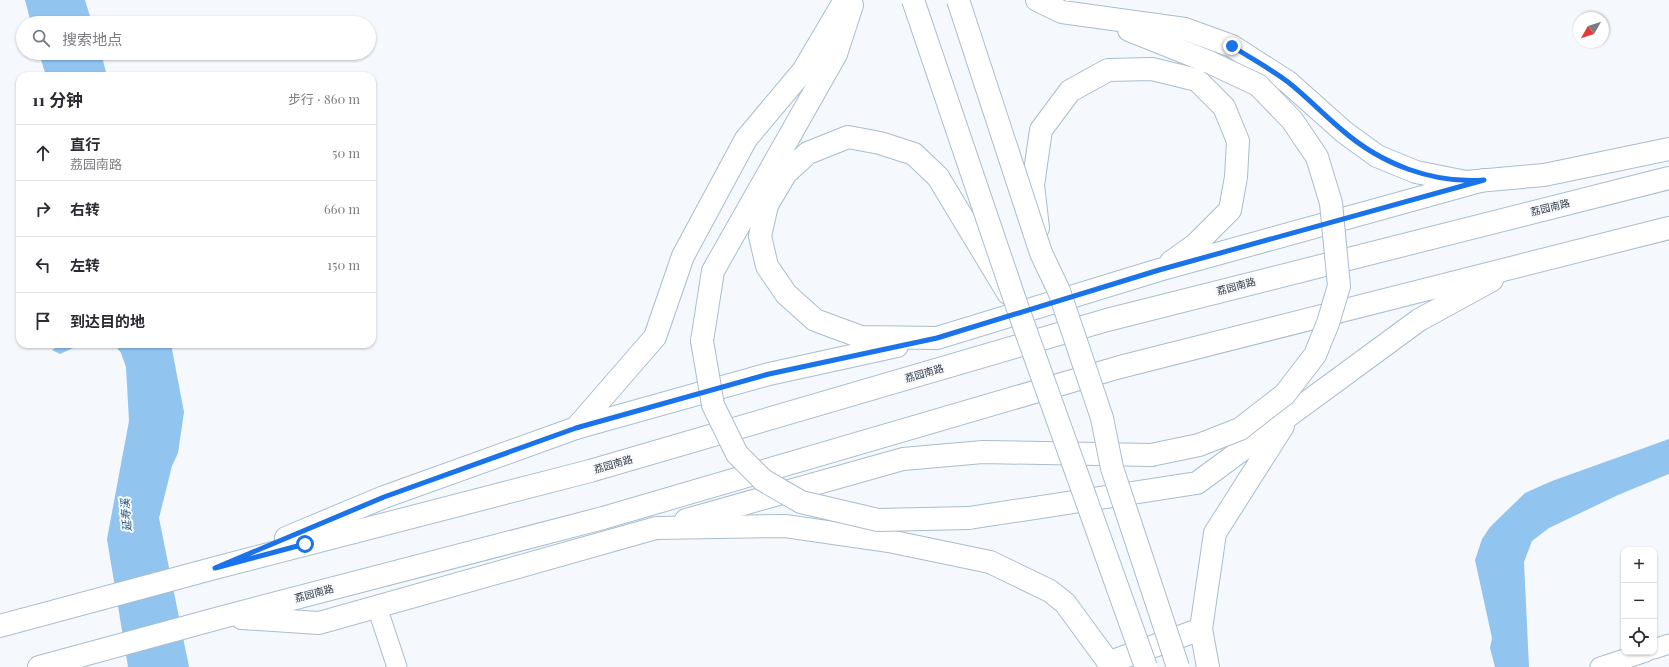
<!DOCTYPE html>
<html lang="zh">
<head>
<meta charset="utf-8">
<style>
	body { margin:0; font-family:"Playfair Display","Noto Sans SC",serif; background:#f2f2f3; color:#2b2b33 }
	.controls { position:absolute; right:12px; bottom:12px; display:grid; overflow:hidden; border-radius:8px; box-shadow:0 1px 3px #0004 }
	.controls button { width:36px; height:36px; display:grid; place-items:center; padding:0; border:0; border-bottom:1px solid #e1e1e2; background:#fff; color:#2b2b33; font:20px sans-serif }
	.compass { position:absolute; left:1573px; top:12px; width:36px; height:36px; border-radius:50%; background:#fff; box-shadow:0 1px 3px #0004; rotate:231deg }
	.stop { position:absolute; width:12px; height:12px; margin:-9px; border:3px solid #1a73e8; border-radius:50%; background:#fff }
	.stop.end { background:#1a73e8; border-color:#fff; box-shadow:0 1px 4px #0008 }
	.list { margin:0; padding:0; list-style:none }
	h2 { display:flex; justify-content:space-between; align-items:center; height:52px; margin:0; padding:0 16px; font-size:17px }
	h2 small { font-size:13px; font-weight:400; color:#7c7c81 }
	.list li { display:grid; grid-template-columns:26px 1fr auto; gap:12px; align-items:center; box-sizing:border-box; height:56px; padding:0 16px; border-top:1px solid #e1e1e2 }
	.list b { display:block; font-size:15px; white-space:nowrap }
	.list p { margin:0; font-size:13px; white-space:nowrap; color:#7c7c81 }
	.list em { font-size:13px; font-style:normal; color:#7c7c81 }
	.icon { flex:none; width:22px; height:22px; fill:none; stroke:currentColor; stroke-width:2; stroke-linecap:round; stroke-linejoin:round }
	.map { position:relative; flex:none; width:1669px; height:667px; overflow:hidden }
	.search { position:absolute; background:#fff; box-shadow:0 1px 3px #0004; left:16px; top:16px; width:360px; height:44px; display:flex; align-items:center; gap:10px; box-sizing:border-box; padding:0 14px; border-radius:22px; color:#7c7c81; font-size:15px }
	.panel { position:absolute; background:#fff; box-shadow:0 1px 3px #0004; left:16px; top:72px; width:360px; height:276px; border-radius:12px }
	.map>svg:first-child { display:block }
</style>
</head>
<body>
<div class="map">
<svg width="1669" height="667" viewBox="0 0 1669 667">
	<rect width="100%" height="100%" fill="#f5f9fd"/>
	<g fill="#91c4ee">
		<polygon points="25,0 85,0 92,23 31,23"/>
		<polygon points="39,53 101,53 107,76 46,76"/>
		<polygon points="62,344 82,344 60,354 52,350"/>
		<polygon points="114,344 171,344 184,412 178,453 172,466 159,518 189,667 128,667 107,539 129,421 126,367 121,353"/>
		<polygon points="1669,439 1669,474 1618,495 1549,528 1532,541 1524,562 1529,667 1495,667 1490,648 1492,638 1475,560 1482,539 1490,527 1525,493 1552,481"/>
	</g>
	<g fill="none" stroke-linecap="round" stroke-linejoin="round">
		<g stroke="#a9bdce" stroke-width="21">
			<g id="minor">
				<polyline points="377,607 397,667"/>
				<polyline points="1654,649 1669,644"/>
				<polyline points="1600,667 1646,652"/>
			</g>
		</g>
		<g stroke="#a9bdce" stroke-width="24">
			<g id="major">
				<polyline points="1037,0 1062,12 1185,29 1232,46 1288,82 1344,132 1377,156 1416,172 1466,182 1544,175 1669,149"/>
				<polyline points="1129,30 1209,62"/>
				<polyline points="1038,228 1033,185 1041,130 1070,91 1108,70 1152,69 1197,80 1224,107 1238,141 1236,177 1230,210 1195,245 1171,262"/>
				<polyline points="1008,293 938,177 914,154 880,143 848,137 808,153 786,173 767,205 760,236 767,266 786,294 815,320 861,337 937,338 1159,270 1484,180"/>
				<polyline points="702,341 713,271 836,54 852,5"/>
				<polyline points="576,428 655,337 683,256 746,139 803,71 845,0"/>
				<polyline points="969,518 1197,483 1419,320 1492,280"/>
				<polyline points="686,520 903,459 983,452 1151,455"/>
				<polyline points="286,538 384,497 576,428 769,374 897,346"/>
				<polyline points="242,618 319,623 656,528 785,526 889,541 990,562 1050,591 1065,603 1112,667"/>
				<polyline points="0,626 215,568 590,471 1107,320 1669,178"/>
				<polyline points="1110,662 1201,629"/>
				<polyline points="39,667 223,617 603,518 1120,367 1669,228"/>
				<polyline points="1208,667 1201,629 1215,533 1283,426"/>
			</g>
		</g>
		<use href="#minor" stroke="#fff" stroke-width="19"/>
		<use href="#major" stroke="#fff" stroke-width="22"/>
		<g stroke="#a9bdce" stroke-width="24" stroke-linecap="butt">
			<g id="major-bridge">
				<polyline points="913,0 1018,309 1146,667"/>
				<polyline points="958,0 1041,253 1059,291 1102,418 1112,468 1178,667"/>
				<polyline points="702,341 713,405 737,454 763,480 801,502 878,520 969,518"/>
				<polyline points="1151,455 1199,445 1240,429 1285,394 1315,355 1328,323 1339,286 1331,203 1317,157 1292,120 1258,85 1209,62"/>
			</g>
		</g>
		<use href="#major-bridge" stroke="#fff" stroke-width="22"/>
	</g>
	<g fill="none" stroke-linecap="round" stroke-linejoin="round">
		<path stroke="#1a73e8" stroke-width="5" d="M305,544L215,568L384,497L576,428L769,374L937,338L1159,270L1484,180C1433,184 1381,164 1342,130C1324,115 1307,97 1288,82C1271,69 1250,58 1232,46"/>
	</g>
	<g text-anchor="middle" stroke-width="4" stroke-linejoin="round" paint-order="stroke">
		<g font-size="10" fill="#343c43" stroke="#f5f9fd">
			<text transform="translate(1550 207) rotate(-14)" y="4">荔园南路</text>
			<text transform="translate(1236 286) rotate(-15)" y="4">荔园南路</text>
			<text transform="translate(924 373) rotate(-16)" y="4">荔园南路</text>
			<text transform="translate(613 464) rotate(-16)" y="4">荔园南路</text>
			<text transform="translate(314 593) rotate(-15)" y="4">荔园南路</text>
		</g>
		<g font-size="11" font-style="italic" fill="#1e567e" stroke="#f5f9fd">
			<text transform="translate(126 515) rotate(-94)" y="4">延寿溪</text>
		</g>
	</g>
</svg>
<div class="controls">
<button>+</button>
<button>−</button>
<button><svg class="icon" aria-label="locate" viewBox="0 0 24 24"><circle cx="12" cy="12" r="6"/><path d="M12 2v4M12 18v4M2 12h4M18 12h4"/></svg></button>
</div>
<svg class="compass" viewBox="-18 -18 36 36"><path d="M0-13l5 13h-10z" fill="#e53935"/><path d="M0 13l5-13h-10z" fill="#7c7c81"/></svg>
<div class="stop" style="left:305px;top:544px"></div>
<div class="stop end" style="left:1232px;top:46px"></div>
<div class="search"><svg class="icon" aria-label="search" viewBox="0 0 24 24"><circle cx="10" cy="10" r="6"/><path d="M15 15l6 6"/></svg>搜索地点</div>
<section class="panel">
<h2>11 分钟<small>步行 · 860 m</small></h2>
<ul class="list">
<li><svg class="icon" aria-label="ahead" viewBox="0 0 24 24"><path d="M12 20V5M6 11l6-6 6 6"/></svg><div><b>直行</b><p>荔园南路</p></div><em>50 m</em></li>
<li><svg class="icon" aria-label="right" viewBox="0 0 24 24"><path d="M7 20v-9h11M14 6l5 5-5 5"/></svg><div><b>右转</b></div><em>660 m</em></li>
<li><svg class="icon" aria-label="left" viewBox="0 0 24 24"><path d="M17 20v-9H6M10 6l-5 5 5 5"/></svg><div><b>左转</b></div><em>150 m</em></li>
<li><svg class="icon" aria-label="arrive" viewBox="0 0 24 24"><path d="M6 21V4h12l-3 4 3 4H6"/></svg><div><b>到达目的地</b></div></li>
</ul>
</section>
</div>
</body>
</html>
